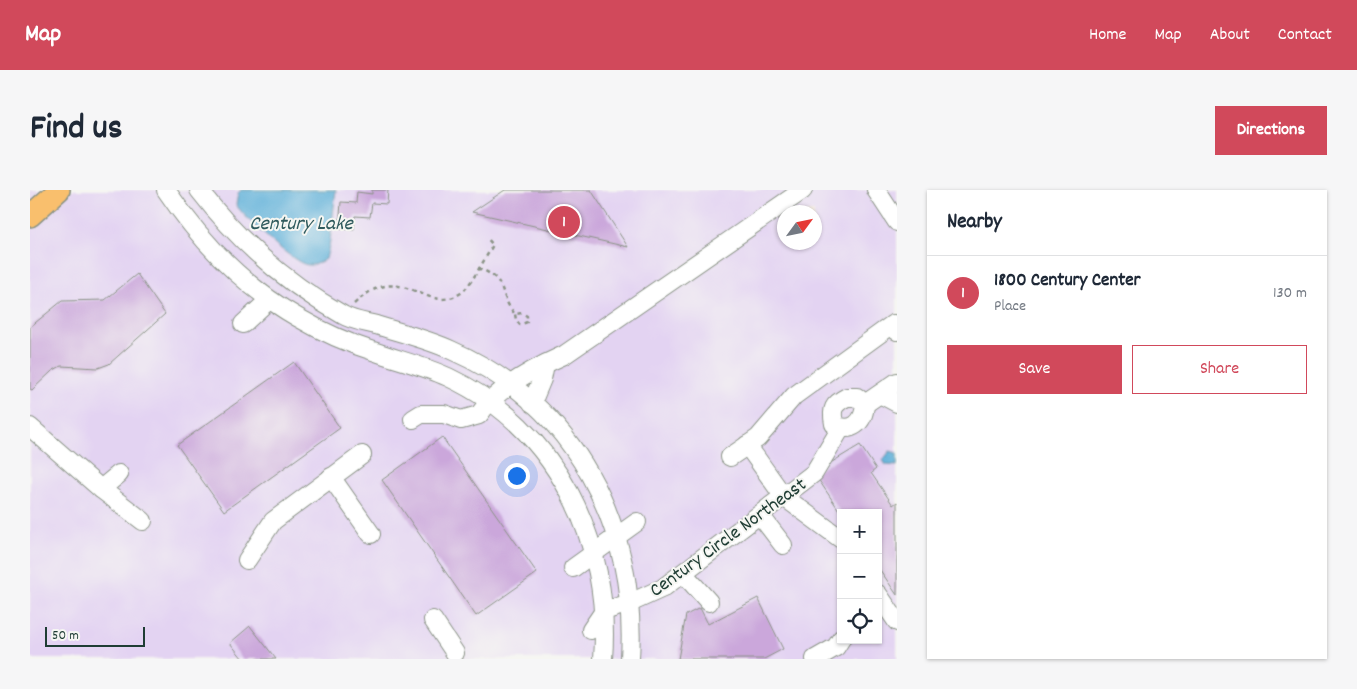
<!DOCTYPE html>
<html lang="en">
<head>
<meta charset="utf-8">
<style>
	body { margin:0; font-family:Dekko,sans-serif; background:#f6f6f7; color:#1f2937 }
	.controls { position:absolute; right:15px; bottom:15px; display:grid; overflow:hidden; border-radius:0px; box-shadow:0 1px 4px #0004 }
	.controls button { width:45px; height:45px; display:grid; place-items:center; padding:0; border:0; border-bottom:1px solid #e0e1e3; background:#fff; color:#1f2937; font:25px sans-serif }
	.compass { position:absolute; left:747px; top:15px; width:45px; height:45px; border-radius:50%; background:#fff; box-shadow:0 1px 4px #0004; rotate:57deg }
	.scale { position:absolute; left:15px; bottom:12px; width:100px; box-sizing:border-box; padding-left:5px; border:2px solid #1f3d34; border-top:0; font-size:14px; line-height:18px; white-space:nowrap; color:#1f3d34; -webkit-text-stroke:4px #f6f6f2; paint-order:stroke }
	.you { position:absolute; left:486px; top:285px; width:18px; height:18px; margin:-12px; border:4px solid #fff; border-radius:50%; background:#1a73e8; box-shadow:0 0 0 8px #1a73e833 }
	.badge { display:grid; place-items:center; width:32px; height:32px; border-radius:50%; background:#d1495b; color:#fff; font-size:16px; font-weight:700 }
	.pin { position:absolute; translate:-50% -50%; border:2px solid #fff; box-shadow:0 1px 5px #0006 }
	.list { margin:0; padding:0; list-style:none }
	h2 { display:flex; justify-content:space-between; align-items:center; height:65px; margin:0; padding:0 20px; font-size:21px }
	h2 small { font-size:16px; font-weight:400; color:#747a83 }
	.list li { display:grid; grid-template-columns:32px 1fr auto; gap:15px; align-items:center; box-sizing:border-box; height:75px; padding:0 20px; border-top:1px solid #e0e1e3 }
	.list b { display:block; font-size:19px; white-space:nowrap }
	.list p { margin:0; font-size:16px; white-space:nowrap; color:#747a83 }
	.list em { font-size:16px; font-style:normal; color:#747a83 }
	.actions { display:flex; gap:10px; padding:15px 20px }
	.actions a { flex:1; padding:11px 0; border:1px solid #d1495b; border-radius:0px; text-align:center; font-size:18px; color:#d1495b }
	.actions .main { background:#d1495b; color:#fff }
	.icon { flex:none; width:28px; height:28px; fill:none; stroke:currentColor; stroke-width:2; stroke-linecap:round; stroke-linejoin:round }
	.map { position:relative; flex:none; width:867px; height:469px; overflow:hidden; border-radius:0px }
	header { display:flex; align-items:center; gap:30px; box-sizing:border-box; height:70px; padding:0 25px; background:#d1495b; color:#fff }
	header strong { font-size:24px }
	nav { display:flex; gap:28px; margin-inline-start:auto; font-size:18px }
	.intro { display:flex; align-items:center; justify-content:space-between; box-sizing:border-box; height:120px; padding:0 30px }
	h1 { margin:0; font-size:35px }
	.button { padding:12px 22px; border-radius:0px; background:#d1495b; color:#fff; font-size:18px; font-weight:700 }
	main { display:flex; gap:30px; padding:0 30px }
	aside { flex:1; background:#fff; border-radius:0px; box-shadow:0 1px 4px #0004 }
	.map>svg:first-child { display:block }
</style>
</head>
<body>
<header>
<strong>Map</strong>
<nav><a>Home</a><a>Map</a><a>About</a><a>Contact</a></nav>
</header>
<div class="intro"><h1>Find us</h1><a class="button">Directions</a></div>
<main>
<div class="map">
<svg width="867" height="469" viewBox="0 0 867 469">
	<rect width="100%" height="100%" fill="#f6f6f2"/>
	<filter id="ink" filterUnits="userSpaceOnUse"><feTurbulence type="fractalNoise" baseFrequency=".02" numOctaves="2"/><feDisplacementMap in="SourceGraphic" scale="10" xChannelSelector="R" yChannelSelector="G"/><feConvolveMatrix kernelMatrix="1 2 1 2 8 2 1 2 1" color-interpolation-filters="sRGB"/></filter>
	<filter id="wash" filterUnits="userSpaceOnUse"><feTurbulence type="fractalNoise" baseFrequency=".0096" numOctaves="4" result="noise"/><feDisplacementMap in="SourceGraphic" scale="20" xChannelSelector="R" yChannelSelector="G"/><feGaussianBlur stdDeviation="1.12" result="paint"/><feColorMatrix in="noise" values="0 0 0 0 0 0 0 0 0 0 0 0 0 0 0 0 0 1.4 0 .05"/><feComposite in="paint" operator="in"/></filter>
	<g filter="url(#wash)">
		<rect width="100%" height="100%" fill="#f5e9d9"/>
		<path fill="#e3d3f2" fill-rule="evenodd" d="M0,0H867V469H0ZM754,22H784V52H754ZM811,323H848V450H811Z"/>
		<g fill="#5eb0d9" stroke="#3e7686">
			<path d="M211,0H306L300,51L296,69C289,73 282,77 274,74C258,68 216,29 206,15L208,3Z"/>
			<polygon points="860,261 867,263 867,276 856,275 853,270"/>
		</g>
		<g id="blocks">
			<g fill="#cba7db">
				<polygon points="342,0 358,0 357,14 342,13 340,27 325,26 324,40 309,39 311,12 326,13 327,2 342,4"/>
				<polygon points="475,0 561,0 598,57 442,22"/>
				<polygon points="107,84 135,124 79,174 68,178 31,176 22,181 2,200 0,199 0,137 32,111 75,110"/>
				<polygon points="264,172 310,238 194,321 147,255"/>
				<polygon points="412,247 507,383 446,426 352,290"/>
				<polygon points="830,255 846,279 841,283 863,315 867,312 867,405 848,377 848,323 811,323 784,283"/>
				<polygon points="728,408 753,459 734,469 648,469 656,425 670,418 678,434"/>
				<polygon points="220,436 246,469 213,469 200,453"/>
			</g>
		</g>
	</g>
	<g filter="url(#ink)">
		<use href="#blocks" fill-opacity="0" stroke="#8a9386" stroke-width="1"/>
		<g fill="none" stroke-linecap="round" stroke-linejoin="round">
			<g stroke="#8a9386" stroke-width="20">
				<g id="minor">
					<path d="M136,0C171,52 213,96 267,127C291,141 317,153 343,161C368,170 394,176 418,187C527,238 582,352 573,469"/>
					<path d="M169,0C209,52 256,93 313,125C323,131 335,132 346,135C371,143 397,149 421,160C545,214 608,337 600,469"/>
					<polyline points="846,0 867,32"/>
					<polyline points="213,134 239,110"/>
					<polyline points="850,204 867,213"/>
					<path d="M817,207H827L835,214C834,233 821,244 804,234C801,219 803,214 817,207Z"/>
					<polyline points="502,213 512,189 515,174"/>
					<polyline points="835,214 867,192"/>
					<path d="M383,229L391,224H414L431,230L449,225C466,198 505,178 534,165L773,0"/>
					<polyline points="0,237 71,299 113,331"/>
					<polyline points="717,255 754,307 811,349"/>
					<polyline points="700,267 728,248 764,206 863,134 867,141"/>
					<polyline points="301,287 341,344"/>
					<polyline points="71,299 89,284"/>
					<polyline points="730,325 753,355"/>
					<polyline points="217,370 243,331 332,265"/>
					<polyline points="543,378 607,332"/>
					<polyline points="653,383 679,412"/>
					<polyline points="848,404 867,432"/>
					<polyline points="403,430 425,463"/>
					<polyline points="561,440 574,421 600,413 633,398 784,283 811,238"/>
					<polyline points="785,469 806,457 811,449"/>
				</g>
			</g>
			<g stroke="#8a9386" stroke-width="24">
				<polyline id="major" points="0,26 29,0"/>
			</g>
			<g stroke="#8a9386" stroke-width="2.5" stroke-dasharray="4 4" stroke-linecap="butt">
				<path d="M448,78C480,90 467,104 485,124L492,123L497,126V132L490,135L486,130L485,124"/>
				<path d="M324,114C373,67 394,127 431,103C439,98 457,65 463,55L457,48"/>
			</g>
			<use href="#minor" stroke="#fff" stroke-width="18"/>
			<use href="#major" stroke="#f9bf6d" stroke-width="21"/>
		</g>
	</g>
	<g text-anchor="middle" stroke-width="4" stroke-linejoin="round" paint-order="stroke">
		<g font-size="20" fill="#1f3d34" stroke="#f6f6f2">
			<text transform="translate(697 346) rotate(-36)" y="7">Century Circle Northeast</text>
		</g>
		<g font-size="21" font-style="italic" fill="#2f5a5d" stroke="#f6f6f2">
			<text x="271" y="39">Century Lake</text>
		</g>
	</g>
</svg>
<div class="controls">
<button>+</button>
<button>−</button>
<button><svg class="icon" aria-label="locate" viewBox="0 0 24 24"><circle cx="12" cy="12" r="6"/><path d="M12 2v4M12 18v4M2 12h4M18 12h4"/></svg></button>
</div>
<svg class="compass" viewBox="-18 -18 36 36"><path d="M0-13l5 13h-10z" fill="#e53935"/><path d="M0 13l5-13h-10z" fill="#747a83"/></svg>
<div class="scale">50 m</div>
<div class="you"></div>
<div class="pin badge" style="left:534px;top:32px">1</div>
</div>
<aside>
<h2>Nearby<small></small></h2>
<ul class="list">
<li><span class="badge">1</span><div><b>1800 Century Center</b><p>Place</p></div><em>130 m</em></li>
</ul>
<div class="actions"><a class="main">Save</a><a>Share</a></div>
</aside>
</main>
</body>
</html>
